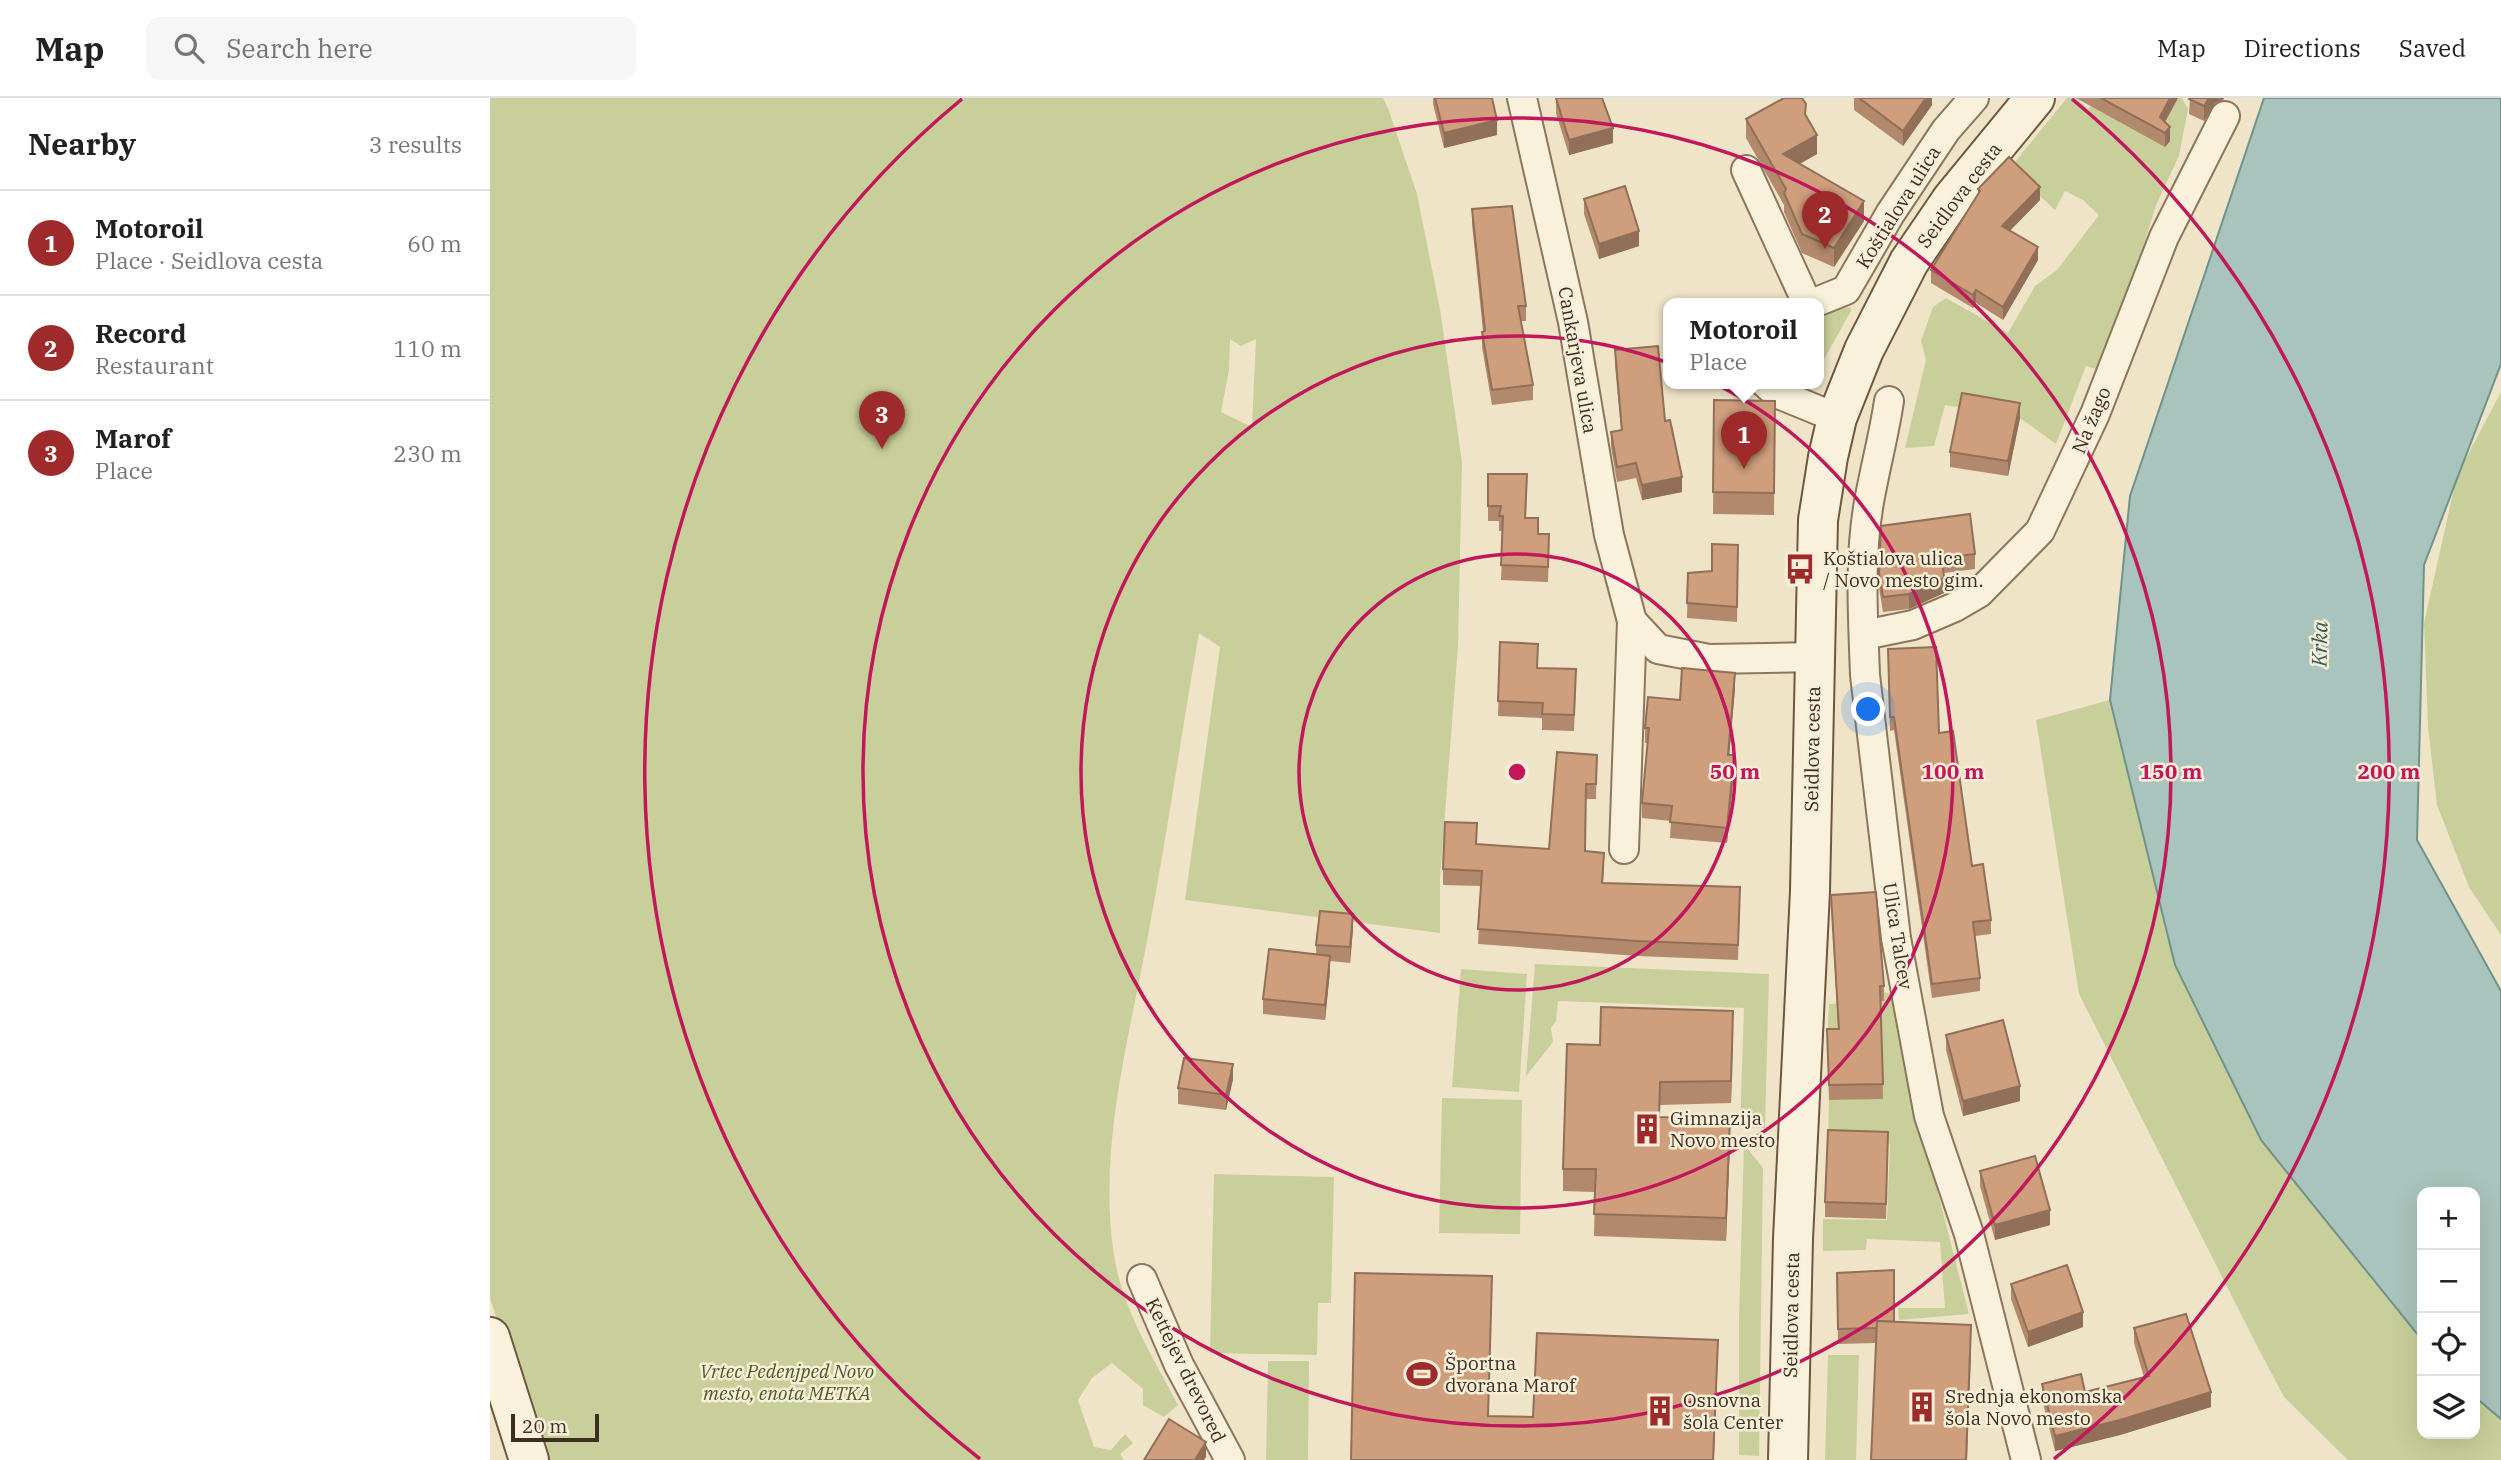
<!DOCTYPE html>
<html lang="en">
<head>
<meta charset="utf-8">
<style>
	body { margin:0; font-family:"IBM Plex Serif",serif; background:#f6f6f6; color:#202124 }
	.controls { position:absolute; right:21px; bottom:21px; display:grid; overflow:hidden; border-radius:14px; box-shadow:0 7px 28px #0002 }
	.controls button { width:63px; height:63px; display:grid; place-items:center; padding:0; border:0; border-bottom:2px solid #e0e0e0; background:#fff; color:#202124; font:35px sans-serif }
	.scale { position:absolute; left:21px; bottom:18px; width:88px; box-sizing:border-box; padding-left:7px; border:4px solid #3d2e20; border-top:0; font-size:19px; line-height:24px; white-space:nowrap; color:#3d2e20; -webkit-text-stroke:5px #f7eed8; paint-order:stroke }
	.you { position:absolute; left:1379px; top:612px; width:24px; height:24px; margin:-18px; border:5px solid #fff; border-radius:50%; background:#1a73e8; box-shadow:0 0 0 10px #1a73e833 }
	.badge { display:grid; place-items:center; width:46px; height:46px; border-radius:50%; background:#9e2a2b; color:#fff; font-size:23px; font-weight:700 }
	.pin { position:absolute; translate:-50% -58px; filter:drop-shadow(0 2px 4px #0008) }
	.pin::after { content:''; position:absolute; top:37px; width:24px; height:21px; background:inherit; clip-path:polygon(0 0,100% 0,50% 100%) }
	.popup { position:absolute; left:1173px; top:200px; width:161px; height:91px; box-sizing:border-box; display:grid; place-content:center; border-radius:14px; background:#fff; filter:drop-shadow(0 2px 5px #0005); font-size:23px; white-space:nowrap; color:#757577 }
	.popup b { font-size:26px; color:#202124 }
	.popup::after { content:''; position:absolute; left:50%; top:100%; margin-left:-14px; border:14px solid transparent; border-top-color:#fff }
	.list { margin:0; padding:0; list-style:none }
	h2 { display:flex; justify-content:space-between; align-items:center; height:91px; margin:0; padding:0 28px; font-size:30px }
	h2 small { font-size:23px; font-weight:400; color:#757577 }
	.list li { display:grid; grid-template-columns:46px 1fr auto; gap:21px; align-items:center; box-sizing:border-box; height:105px; padding:0 28px; border-top:2px solid #e0e0e0 }
	.list b { display:block; font-size:26px; white-space:nowrap }
	.list p { margin:0; font-size:23px; white-space:nowrap; color:#757577 }
	.list em { font-size:23px; font-style:normal; color:#757577 }
	.icon { flex:none; width:38px; height:38px; fill:none; stroke:currentColor; stroke-width:2; stroke-linecap:round; stroke-linejoin:round }
	.map { position:relative; flex:none; width:2011px; height:1362px; overflow:hidden }
	header { display:flex; align-items:center; gap:42px; box-sizing:border-box; height:98px; padding:0 35px; background:#fff; border-bottom:2px solid #e0e0e0 }
	header strong { font-size:33px }
	nav { display:flex; gap:38px; margin-inline-start:auto; font-size:24px }
	.search { width:490px; height:63px; background:#f6f6f6; display:flex; align-items:center; gap:18px; box-sizing:border-box; padding:0 24px; border-radius:14px; color:#757577; font-size:26px }
	main { display:flex }
	aside { flex:1; background:#fff }
	.map>svg:first-child { display:block }
</style>
</head>
<body>
<header>
<strong>Map</strong>
<div class="search"><svg class="icon" aria-label="search" viewBox="0 0 24 24"><circle cx="10" cy="10" r="6"/><path d="M15 15l6 6"/></svg>Search here</div>
<nav><a>Map</a><a>Directions</a><a>Saved</a></nav>
</header>
<main>
<aside>
<h2>Nearby<small>3 results</small></h2>
<ul class="list">
<li><span class="badge">1</span><div><b>Motoroil</b><p>Place · Seidlova cesta</p></div><em>60 m</em></li>
<li><span class="badge">2</span><div><b>Record</b><p>Restaurant</p></div><em>110 m</em></li>
<li><span class="badge">3</span><div><b>Marof</b><p>Place</p></div><em>230 m</em></li>
</ul>
</aside>
<div class="map">
<svg width="2011" height="1362" viewBox="0 0 2011 1362">
	<rect width="100%" height="100%" fill="#f0e4c8"/>
	<g fill="#c9cf9b" fill-rule="evenodd">
		<path d="M0,0H893L898,10L927,96L950,211L972,364L968,548L950,781V835L695,802L730,549L709,535C692,632 678,730 660,827C641,934 607,1048 624,1157C632,1211 663,1259 688,1307L674,1319L653,1307V1291L622,1265L602,1280L588,1302L604,1349L621,1352L635,1336L643,1345L630,1356L634,1362H58L0,1201ZM740,241L751,248L766,241L762,329L731,314L739,272Z"/>
		<polygon points="1577,0 1586,0 1598,11 1608,0 1692,0 1698,11 1689,58 1666,107 1615,274 1596,268 1566,346 1530,320 1455,307 1444,348 1415,350 1436,262 1431,243 1443,209 1456,200 1518,235 1545,188 1567,172 1609,117 1593,102 1575,93 1565,112 1520,70"/>
		<polygon points="1351,209 1361,210 1361,213 1329,270 1329,222"/>
		<polygon points="2011,294 2011,837 1979,789 1947,707 1938,629 1934,525 1967,377"/>
		<polygon points="1620,602 1685,867 1771,1042 1932,1242 1932,1336 1985,1336 1985,1299 2011,1321 2011,1362 1858,1362 1794,1299 1764,1242 1589,896 1546,622"/>
		<polygon points="1045,866 1279,876 1275,1030 1250,1029 1254,910 1068,903 1066,923 1061,930 1063,944 1036,978"/>
		<polygon points="971,871 1037,876 1029,994 962,989"/>
		<polygon points="1394,894 1405,897 1420,986 1479,1216 1409,1222 1408,1210 1455,1210 1450,1144 1377,1141 1376,1152 1333,1153 1333,1121 1397,1122 1400,1046 1338,1044 1339,1002 1393,1000 1391,945 1337,946 1339,906 1394,903"/>
		<polygon points="952,1000 1032,1002 1030,1136 949,1135"/>
		<polygon points="1254,1046 1273,1070 1269,1358 1249,1357 1249,1221"/>
		<polygon points="724,1076 844,1079 841,1205 828,1205 827,1257 720,1255"/>
		<polygon points="1338,1257 1369,1257 1366,1362 1335,1362"/>
		<polygon points="778,1263 819,1263 818,1362 776,1362"/>
	</g>
	<polygon fill="#a9c4bc" stroke="#6f938a" stroke-width="2" points="1774,0 2011,0 2011,266 1934,467 1927,742 2011,893 2011,1321 1985,1299 1985,1094 1932,1094 1932,1242 1771,1042 1685,867 1620,602 1640,398"/>
	<g fill="none" stroke-linecap="round" stroke-linejoin="round">
		<g stroke="#8d765c" stroke-width="32">
			<g id="street">
				<polyline points="1032,0 1083,224 1119,437 1142,523 1168,551 1219,561 1324,559"/>
				<polyline points="1256,72 1317,205"/>
				<polyline points="1324,205 1356,192 1400,116 1456,32 1484,0"/>
				<polyline points="1275,285 1286,295 1347,320"/>
				<path d="M1399,303C1394,337 1385,370 1379,404C1369,460 1373,520 1375,577L1406,840L1439,1018L1479,1136L1536,1362"/>
				<polyline points="1374,537 1423,527 1465,509 1489,495 1550,433 1605,316 1674,139 1735,18"/>
				<polyline points="1134,751 1142,523"/>
				<polyline points="652,1181 689,1267 740,1362"/>
			</g>
		</g>
		<g stroke="#6f573f" stroke-width="42">
			<g id="secondary">
				<polyline points="0,1239 39,1362"/>
				<polyline points="1298,1362 1303,1141 1320,793 1328,422 1338,359 1347,320 1374,252 1419,164 1462,101 1545,0"/>
			</g>
		</g>
		<use href="#street" stroke="#faf1dc" stroke-width="28"/>
		<use href="#secondary" stroke="#faf1dc" stroke-width="38"/>
	</g>
	<g fill="#b2896c">
		<polygon points="943,0 1002,0 1007,37 954,50 943,6"/>
		<polygon points="1066,0 1123,45 1079,57 1066,15"/>
		<polygon points="1364,0 1442,0 1442,7 1413,48 1364,12"/>
		<polygon points="1586,0 1688,0 1675,24 1680,43 1675,49"/>
		<polygon points="1700,0 1734,0 1733,2 1725,5 1714,23 1699,16"/>
		<polygon points="1316,17 1327,56 1310,66 1374,123 1344,169 1312,155 1294,114 1294,107 1256,40 1256,21"/>
		<polygon points="1488,91 1550,102 1520,132 1548,162 1513,222 1486,205 1483,210 1441,185 1441,172 1488,96"/>
		<polygon points="1094,101 1149,148 1109,161 1094,116"/>
		<polygon points="982,111 1036,208 1036,223 1031,223 1043,287 1043,302 1002,307 992,249 992,234 993,233 982,126"/>
		<polygon points="1125,252 1175,323 1192,394 1152,402 1146,380 1127,384 1121,349 1121,334 1131,332 1125,267"/>
		<polygon points="1224,302 1285,303 1284,417 1223,416"/>
		<polygon points="1530,320 1518,378 1460,369 1460,354"/>
		<polygon points="998,376 1037,391 1036,420 1059,451 1058,484 1011,482 1013,433 1009,433 1009,423 998,423"/>
		<polygon points="1480,416 1485,456 1485,471 1454,475 1454,495 1419,511 1393,514 1389,490 1389,475"/>
		<polygon points="1248,447 1247,524 1197,520 1198,475 1222,473"/>
		<polygon points="1010,544 1047,570 1086,586 1084,633 1052,632 1052,620 1008,618"/>
		<polygon points="1398,564 1449,635 1482,768 1501,822 1501,836 1485,838 1490,880 1490,893 1442,900 1404,632 1400,633"/>
		<polygon points="1245,590 1239,657 1244,672 1237,745 1180,740 1181,723 1152,720 1152,705 1158,645 1155,645 1155,630 1190,602"/>
		<polygon points="1107,657 1106,701 1096,701 1095,753 1114,770 1113,785 1250,804 1248,862 1147,858 988,846 991,788 953,787 953,771 986,746 1059,751"/>
		<polygon points="1341,797 1394,888 1394,903 1391,903 1393,1001 1339,1002 1337,946 1348,931"/>
		<polygon points="863,831 860,865 840,863 840,873 835,922 773,916 773,901 826,856 826,847"/>
		<polygon points="1243,935 1241,1005 1170,1007 1170,1019 1240,1044 1236,1143 1104,1138 1105,1094 1073,1093 1073,1071 1110,947"/>
		<polygon points="1456,937 1530,1003 1473,1018 1456,952"/>
		<polygon points="743,981 736,1012 688,1006 688,990"/>
		<polygon points="1398,1049 1396,1121 1335,1119 1335,1104"/>
		<polygon points="1490,1073 1560,1127 1505,1142 1490,1088"/>
		<polygon points="1347,1175 1404,1224 1481,1256 1386,1245 1348,1246"/>
		<polygon points="1521,1186 1593,1229 1538,1249 1521,1201"/>
		<polygon points="1644,1230 1721,1309 1630,1337 1565,1353 1552,1301 1552,1286 1595,1294 1654,1279 1644,1245"/>
	</g>
	<g fill="#916f58">
		<polygon points="1436,0 1442,0 1442,7 1413,48 1413,33"/>
		<polygon points="1680,0 1688,0 1670,33 1670,19"/>
		<polygon points="1719,0 1734,0 1733,2 1725,5 1714,23 1714,8"/>
		<polygon points="1007,22 1007,37 954,50 954,35"/>
		<polygon points="1680,29 1680,43 1675,49 1675,35"/>
		<polygon points="1123,30 1123,45 1079,57 1079,42"/>
		<polygon points="1327,37 1327,56 1293,75 1293,56"/>
		<polygon points="1550,89 1550,102 1512,141 1512,128"/>
		<polygon points="1374,103 1374,123 1344,169 1344,150"/>
		<polygon points="1149,133 1149,148 1109,161 1109,146"/>
		<polygon points="1548,149 1548,162 1513,222 1513,209"/>
		<polygon points="1486,192 1486,205 1483,210 1483,197"/>
		<polygon points="1530,305 1530,320 1518,378 1518,363"/>
		<polygon points="1192,379 1192,394 1152,402 1152,387"/>
		<polygon points="1454,480 1454,495 1419,511 1419,496"/>
		<polygon points="1245,575 1245,590 1238,672 1238,657"/>
		<polygon points="1244,657 1244,672 1237,745 1237,730"/>
		<polygon points="863,816 863,831 860,865 860,849"/>
		<polygon points="840,858 840,873 835,922 835,907"/>
		<polygon points="1243,913 1243,935 1241,1005 1241,983"/>
		<polygon points="743,966 743,981 736,1012 736,997"/>
		<polygon points="1530,988 1530,1003 1473,1018 1473,1003"/>
		<polygon points="1240,1021 1240,1044 1236,1143 1236,1120"/>
		<polygon points="1560,1112 1560,1127 1505,1142 1505,1127"/>
		<polygon points="1593,1214 1593,1229 1538,1249 1538,1234"/>
		<polygon points="1481,1227 1481,1256 1477,1362 1476,1362"/>
		<polygon points="1228,1242 1224,1362 1223,1362"/>
		<polygon points="1721,1294 1721,1309 1630,1337 1565,1353 1565,1338"/>
		<polygon points="716,1344 716,1359 714,1362 705,1362"/>
	</g>
	<g fill="#cf9f7d" stroke="#916f58" stroke-width="2">
		<polygon points="945,0 1002,0 1007,22 954,35"/>
		<polygon points="1066,0 1112,0 1123,30 1079,42"/>
		<polygon points="1294,0 1312,0 1316,6 1315,16 1327,37 1293,56 1374,103 1344,150 1312,136 1294,95 1296,91 1256,21"/>
		<polygon points="1369,0 1436,0 1413,33"/>
		<polygon points="1611,0 1680,0 1670,19 1680,29 1675,35"/>
		<polygon points="1700,0 1719,0 1714,8 1699,1"/>
		<polygon points="1519,59 1550,89 1512,128 1548,149 1513,209 1486,192 1483,197 1441,172 1490,93 1488,91"/>
		<polygon points="1135,88 1149,133 1109,146 1094,101"/>
		<polygon points="1022,108 1036,208 1028,208 1043,287 1002,292 992,234 995,233 982,111"/>
		<polygon points="1168,248 1175,323 1180,322 1192,379 1152,387 1146,365 1127,369 1121,334 1132,332 1125,252"/>
		<polygon points="1472,295 1530,305 1518,363 1460,354"/>
		<polygon points="1224,302 1285,303 1284,395 1223,394"/>
		<polygon points="998,376 1037,376 1035,420 1048,420 1048,436 1059,436 1058,469 1011,467 1013,418 1009,418 1011,408 998,408"/>
		<polygon points="1480,416 1485,456 1452,460 1454,480 1419,496 1393,499 1389,475 1391,428"/>
		<polygon points="1222,446 1248,447 1247,509 1197,505 1198,475 1222,473"/>
		<polygon points="1010,544 1048,546 1047,570 1086,571 1084,617 1052,616 1053,605 1008,603"/>
		<polygon points="1446,549 1449,635 1463,633 1482,768 1493,766 1501,822 1483,824 1490,880 1442,886 1404,619 1400,619 1398,551"/>
		<polygon points="1192,570 1245,575 1238,657 1244,657 1237,730 1180,724 1182,708 1152,705 1159,630 1155,630 1158,599 1190,602"/>
		<polygon points="1067,654 1107,657 1106,686 1096,686 1095,753 1114,755 1112,785 1250,789 1248,847 1147,843 988,831 992,773 953,771 955,724 987,725 986,746 1059,751"/>
		<polygon points="1386,794 1394,888 1390,888 1393,986 1339,987 1337,931 1349,931 1341,797"/>
		<polygon points="830,813 863,816 860,849 826,847"/>
		<polygon points="779,851 840,858 835,907 773,901"/>
		<polygon points="1111,909 1243,913 1241,983 1170,984 1169,1019 1240,1021 1236,1120 1104,1116 1106,1071 1073,1071 1077,946 1110,947"/>
		<polygon points="1513,922 1530,988 1473,1003 1456,937"/>
		<polygon points="694,960 743,966 736,997 688,990"/>
		<polygon points="1338,1032 1398,1034 1396,1106 1335,1104"/>
		<polygon points="1545,1058 1560,1112 1505,1127 1490,1073"/>
		<polygon points="1577,1167 1593,1214 1538,1234 1521,1186"/>
		<polygon points="1404,1172 1404,1224 1387,1223 1387,1230 1348,1231 1347,1175"/>
		<polygon points="865,1175 1002,1178 998,1318 1043,1319 1047,1235 1228,1242 1223,1362 861,1362"/>
		<polygon points="1696,1216 1721,1294 1630,1322 1565,1338 1552,1286 1591,1276 1595,1294 1659,1278 1644,1230"/>
		<polygon points="1387,1223 1481,1227 1476,1362 1381,1362"/>
		<polygon points="679,1321 716,1344 705,1362 654,1362"/>
	</g>
	<g fill="none" stroke="#c2185b" stroke-width="3.5">
		<circle cx="1027" cy="674" r="218"/>
		<circle cx="1027" cy="674" r="436"/>
		<circle cx="1027" cy="674" r="654"/>
		<path d="M490 1361A872 872 0 0 1 472 1M1582 1A872 872 0 0 1 1564 1361"/>
	</g>
	<defs>
		<g id="bus-bare" transform="scale(2.415)"><path d="M-5-6H5V4H4V6H2V4H-2V6H-4V4H-5ZM-3.5-4V0h7V-4ZM-3.5 1.2v1.5H-2V1.2ZM2 1.2v1.5H3.5V1.2Z" fill="#9e2a2b" stroke="#f7eed8" stroke-width="2.5" paint-order="stroke"/></g>
		<g id="building-bare" transform="scale(2.415)"><path d="M-4-6H4V6H1V3H-1V6H-4ZM-2.5-4.3h1.7v1.8h-1.7ZM.8-4.3h1.7v1.8H.8ZM-2.5-1h1.7V.8h-1.7ZM.8-1h1.7V.8H.8Z" fill="#9e2a2b" stroke="#f7eed8" stroke-width="2.5" paint-order="stroke"/></g>
		<g id="stadium-bare" transform="scale(2.415)"><path d="M0-5a6.5 5 0 1 0 0 10a6.5 5 0 1 0 0-10ZM-3.5-1.8h7v3.6h-7Z" fill="#9e2a2b" stroke="#f7eed8" stroke-width="2.5" paint-order="stroke"/></g>
	</defs>
	<g fill-rule="evenodd">
		<use href="#bus-bare" x="1310" y="471"/>
		<use href="#building-bare" x="1157" y="1031"/>
		<use href="#stadium-bare" x="932" y="1276"/>
		<use href="#building-bare" x="1432" y="1309"/>
		<use href="#building-bare" x="1170" y="1313"/>
	</g>
	<g text-anchor="middle" stroke-width="5" stroke-linejoin="round" paint-order="stroke">
		<g font-size="19" fill="#3d2e20" stroke="#f7eed8">
			<text transform="translate(1469 97) rotate(-53)" y="7">Seidlova cesta</text>
			<text transform="translate(1408 109) rotate(-58)" y="7">Koštialova ulica</text>
			<text transform="translate(1088 262) rotate(80)" y="7">Cankarjeva ulica</text>
			<text transform="translate(1601 322) rotate(-67)" y="7">Na žago</text>
			<text transform="translate(1322 651) rotate(-89)" y="7">Seidlova cesta</text>
			<text transform="translate(1408 838) rotate(81)" y="7">Ulica Talcev</text>
			<text transform="translate(1301 1217) rotate(-89)" y="7">Seidlova cesta</text>
			<text transform="translate(696 1272) rotate(64)" y="7">Kettejev drevored</text>
		</g>
		<g font-size="19" fill="#3d2e20" stroke="#f7eed8" text-anchor="start">
			<text x="1333" y="467">Koštialova ulica<tspan x="1333" dy="22">/ Novo mesto gim.</tspan></text>
			<text x="1180" y="1027">Gimnazija<tspan x="1180" dy="22">Novo mesto</tspan></text>
			<text x="955" y="1272">Športna<tspan x="955" dy="22">dvorana Marof</tspan></text>
			<text x="1455" y="1305">Srednja ekonomska<tspan x="1455" dy="22">šola Novo mesto</tspan></text>
			<text x="1193" y="1309">Osnovna<tspan x="1193" dy="22">šola Center</tspan></text>
		</g>
		<g font-size="19" font-style="italic" fill="#4d5a26" stroke="#f7eed8">
			<text x="297" y="1280">Vrtec Pedenjped Novo<tspan x="297" dy="22">mesto, enota METKA</tspan></text>
		</g>
		<g font-size="21" font-style="italic" fill="#2f5d5a" stroke="#f7eed8">
			<text transform="translate(1830 546) rotate(-89)" y="7">Krka</text>
		</g>
	</g>
	<circle cx="1027" cy="674" r="10" fill="#c2185b" stroke="#f7eed8" stroke-width="3.5"/>
	<g font-size="21" text-anchor="middle" font-weight="bold" fill="#c2185b" stroke="#f7eed8" stroke-width="5" stroke-linejoin="round" paint-order="stroke">
		<text x="1245" y="681">50 m</text>
		<text x="1463" y="681">100 m</text>
		<text x="1681" y="681">150 m</text>
		<text x="1899" y="681">200 m</text>
	</g>
</svg>
<div class="controls">
<button>+</button>
<button>−</button>
<button><svg class="icon" aria-label="locate" viewBox="0 0 24 24"><circle cx="12" cy="12" r="6"/><path d="M12 2v4M12 18v4M2 12h4M18 12h4"/></svg></button>
<button><svg class="icon" aria-label="layers" viewBox="0 0 24 24"><path d="M12 4l9 5-9 5-9-5zM3 14l9 5 9-5"/></svg></button>
</div>
<div class="scale">20 m</div>
<div class="you"></div>
<div class="pin badge" style="left:1254px;top:371px">1</div>
<div class="popup"><b>Motoroil</b>Place</div>
<div class="pin badge" style="left:1335px;top:151px">2</div>
<div class="pin badge" style="left:392px;top:351px">3</div>
</div>
</main>
</body>
</html>
